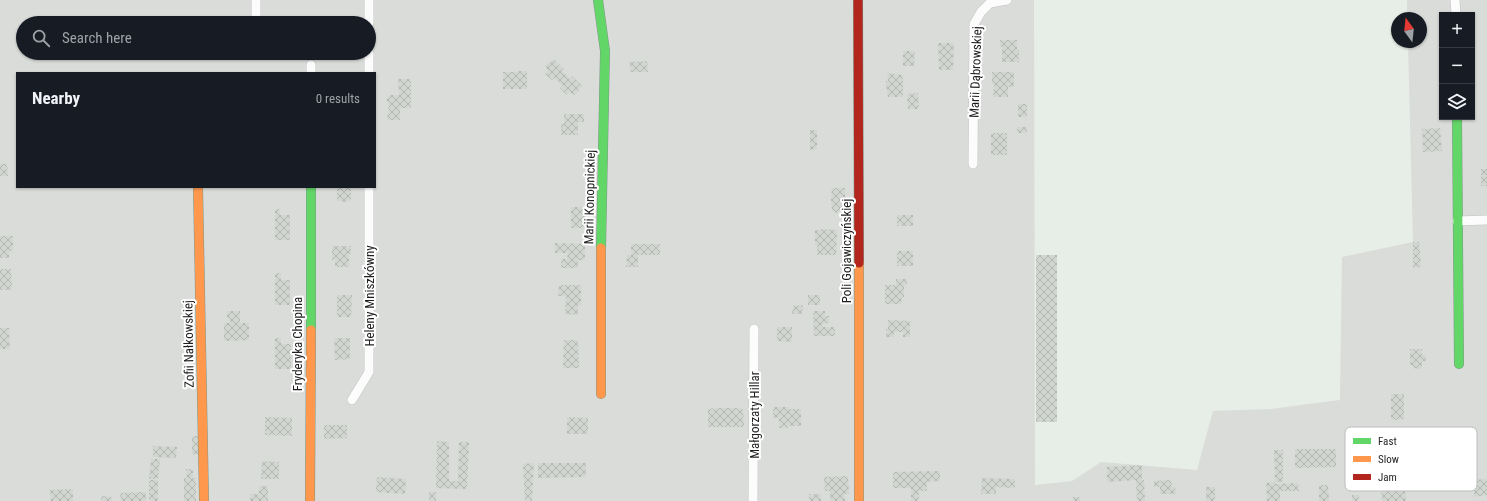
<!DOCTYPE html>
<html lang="en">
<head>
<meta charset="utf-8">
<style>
	body { margin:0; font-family:"Roboto Condensed",sans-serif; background:#20242c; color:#f1f3f6 }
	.controls { position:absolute; right:12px; top:12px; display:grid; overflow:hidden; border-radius:0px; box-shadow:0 1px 3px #0004 }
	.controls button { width:36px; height:36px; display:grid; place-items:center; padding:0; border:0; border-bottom:1px solid #363941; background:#171b24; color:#f1f3f6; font:20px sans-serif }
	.compass { position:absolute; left:1391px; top:12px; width:36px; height:36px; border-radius:50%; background:#171b24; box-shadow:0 1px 3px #0004; rotate:345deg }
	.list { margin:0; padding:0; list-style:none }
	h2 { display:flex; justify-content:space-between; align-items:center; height:52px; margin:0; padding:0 16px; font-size:17px }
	h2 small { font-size:13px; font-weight:400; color:#9ea1a6 }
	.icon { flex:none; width:22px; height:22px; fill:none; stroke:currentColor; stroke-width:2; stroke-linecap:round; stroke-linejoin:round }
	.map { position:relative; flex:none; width:1487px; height:501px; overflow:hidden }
	.search { position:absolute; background:#171b24; box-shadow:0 1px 3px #0004; left:16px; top:16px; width:360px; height:44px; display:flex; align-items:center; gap:10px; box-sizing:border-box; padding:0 14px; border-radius:22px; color:#9ea1a6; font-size:15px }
	.panel { position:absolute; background:#171b24; box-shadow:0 1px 3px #0004; left:16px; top:72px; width:360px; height:116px; border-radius:0px }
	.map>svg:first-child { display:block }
</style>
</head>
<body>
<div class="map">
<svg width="1487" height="501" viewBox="0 0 1487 501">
	<defs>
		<pattern id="building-cross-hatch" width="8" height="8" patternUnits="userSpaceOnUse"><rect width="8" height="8" fill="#d1d6d0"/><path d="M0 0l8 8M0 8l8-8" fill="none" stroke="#b3b7b2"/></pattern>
	</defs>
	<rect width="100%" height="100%" fill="#e7ede7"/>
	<path fill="#d9dcd9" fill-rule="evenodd" d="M0,0H1034L1035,485L1072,481L1101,462L1197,470L1213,411L1271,409L1340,400L1342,257L1413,242L1408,42H1421V18H1407V0H1487V501H0ZM1442,15H1472V117H1442ZM23,23H369V53H23ZM17,73H375V187H17Z"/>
	<g fill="url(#building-cross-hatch)">
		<polygon points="1000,40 1017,40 1017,50 1019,50 1019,62 1002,62 1002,47 1000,47"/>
		<polygon points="938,43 954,43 953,70 939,70"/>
		<polygon points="903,51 915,51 914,66 903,66"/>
		<polygon points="554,59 564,69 562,71 570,79 572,76 582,86 576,94 573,95 570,92 567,95 560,88 563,86 554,78 552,80 545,74 548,71 546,68 546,65"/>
		<polygon points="647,61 648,72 631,72 629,62"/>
		<polygon points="518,71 527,71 527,89 503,89 503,72 517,72"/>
		<polygon points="992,72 1014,72 1014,87 1008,87 1008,97 993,97 994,84 992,84"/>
		<polygon points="887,73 903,75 903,97 888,97 886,85 886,81 888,81"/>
		<polygon points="398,79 411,79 411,108 402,108 400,109 400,120 387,120 389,105 387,105 387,98 390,95 399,95"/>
		<polygon points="918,93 919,109 908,109 907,94"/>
		<rect x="1018" y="104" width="9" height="13"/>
		<polygon points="564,114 584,114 584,122 578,122 578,135 561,135 561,124 564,124"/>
		<rect x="1017" y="127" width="10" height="6"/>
		<polygon points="1440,128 1442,151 1423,152 1422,129"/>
		<polygon points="810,130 817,130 817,149 810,150"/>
		<rect x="991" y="133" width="16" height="22"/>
		<polygon points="0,164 7,164 8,176 0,176"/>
		<rect x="1481" y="169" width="6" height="17"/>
		<polygon points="338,187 351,187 351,201 347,201 345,203 341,201 337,201 337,190 338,189"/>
		<polygon points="832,188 845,188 846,211 838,211 838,213 832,211 831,199"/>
		<rect x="571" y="207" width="14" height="21"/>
		<polygon points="275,209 280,209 280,215 290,215 290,240 275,240"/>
		<rect x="897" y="215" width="16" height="11"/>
		<polygon points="821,229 837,230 836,255 817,255 817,245 815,245 815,230 821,230"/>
		<polygon points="0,236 13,236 13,251 9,251 9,258 0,258"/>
		<polygon points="1413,242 1419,242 1421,267 1413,268"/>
		<polygon points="555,243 585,244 585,260 578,260 578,268 561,268 561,259 567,259 568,253 555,253"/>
		<polygon points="631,244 660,244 660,255 638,255 638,267 626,267 627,255 631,255"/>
		<polygon points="332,246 351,246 351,254 349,254 349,267 335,267 335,260 332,260"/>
		<rect x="897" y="251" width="16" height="15"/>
		<rect x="1036" y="255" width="21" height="167"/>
		<polygon points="0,269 11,269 12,290 0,290"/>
		<polygon points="275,273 281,273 281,280 290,280 290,305 275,305"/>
		<rect x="896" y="279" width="11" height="6"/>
		<polygon points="559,285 581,285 581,305 578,305 578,315 565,314 566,296 558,296"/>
		<polygon points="885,285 904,285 904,297 902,297 901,304 885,304"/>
		<polygon points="337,295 352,295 351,317 337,317"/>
		<rect x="808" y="295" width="12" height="10"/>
		<polygon points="803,305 802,314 792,314 793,306"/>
		<polygon points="227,311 240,311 240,323 249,323 249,340 224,341 224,323 230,323 229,319 227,319"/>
		<polygon points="813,311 825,311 825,316 829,316 829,323 822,324 822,327 835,327 835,336 814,336"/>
		<polygon points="888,320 910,321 910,337 903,337 903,332 894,332 894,337 886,337 886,329 888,329"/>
		<polygon points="777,327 792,327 792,342 777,341"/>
		<polygon points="0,328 9,328 10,349 0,349"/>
		<polygon points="275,338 281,338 281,344 291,344 291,369 275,369"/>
		<polygon points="334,338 350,338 350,359 335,360"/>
		<polygon points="564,340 578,340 579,368 563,368"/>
		<polygon points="1410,349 1422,349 1422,355 1426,355 1426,361 1422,361 1422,369 1413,368 1413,365 1410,365"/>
		<polygon points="1391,394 1404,394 1404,419 1391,420"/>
		<polygon points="773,407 789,407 788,409 801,409 801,426 788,426 788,428 779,428 779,418 773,418"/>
		<polygon points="717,408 734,408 743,409 744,427 708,427 708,409"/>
		<polygon points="265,417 292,418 292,436 265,435"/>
		<polygon points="567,417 588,418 588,434 567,434"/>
		<polygon points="324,425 347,425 347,438 324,439"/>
		<polygon points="192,436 199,436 199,455 192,454"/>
		<polygon points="437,441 449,442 449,481 458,481 459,442 469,442 467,489 436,488"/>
		<polygon points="153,446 177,447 176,458 153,457"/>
		<polygon points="1295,449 1336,449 1336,467 1295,468"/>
		<polygon points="1274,450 1283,450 1283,482 1275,482"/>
		<polygon points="151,459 160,459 158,479 149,479"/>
		<polygon points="262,461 279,462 279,479 261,479"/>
		<polygon points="534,463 532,501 525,501 523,464"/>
		<polygon points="538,463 586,463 586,477 538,478"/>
		<polygon points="1142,465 1142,480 1144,480 1145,501 1137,501 1136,480 1107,482 1107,467"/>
		<polygon points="186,469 193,469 193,478 196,478 196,501 184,501 184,478 187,478"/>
		<polygon points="940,471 940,481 927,482 927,491 919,491 919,501 911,501 911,488 893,488 893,472"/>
		<polygon points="848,476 849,494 844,494 845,501 830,501 830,491 825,491 824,477"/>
		<polygon points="377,477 406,479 405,494 376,492"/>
		<polygon points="982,478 1015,479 1015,488 996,487 996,494 981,494"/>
		<polygon points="1487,479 1487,495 1474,497 1473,480"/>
		<rect x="149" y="480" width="9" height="21"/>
		<polygon points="1171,480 1172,487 1175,487 1176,494 1160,494 1160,487 1154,487 1154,481"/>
		<polygon points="1275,482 1275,484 1298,483 1299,491 1280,491 1280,501 1267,501 1266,483"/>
		<polygon points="1319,485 1328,485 1329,501 1319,501"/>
		<polygon points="1401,485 1405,485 1406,501 1382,501 1381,488"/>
		<polygon points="259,486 268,486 268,501 250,501 250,494 259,494"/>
		<rect x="1206" y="487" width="9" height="14"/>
		<polygon points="73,489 73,501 51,501 50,490"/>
		<polygon points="146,492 146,501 121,501 120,493"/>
		<rect x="429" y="492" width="7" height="9"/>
		<rect x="809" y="494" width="12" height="7"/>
		<rect x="1352" y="495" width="7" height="6"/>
		<polygon points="101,496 112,497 112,501 101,501"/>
		<rect x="1073" y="497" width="7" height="4"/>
	</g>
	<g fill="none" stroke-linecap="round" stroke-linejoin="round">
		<g stroke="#c0c3c0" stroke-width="10">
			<g id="street">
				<polyline points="256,0 256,16"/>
				<polyline points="369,0 369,23"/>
				<polyline points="1455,0 1456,15"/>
				<polyline points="369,53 369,73"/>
				<polyline points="311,73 311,65"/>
				<polyline points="973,164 974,24 981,12 990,3 1007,0"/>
				<polyline points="1457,221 1487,220"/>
				<polyline points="352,400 369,372 369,187"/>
				<polyline points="753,501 754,329"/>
			</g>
		</g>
		<g stroke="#7e9887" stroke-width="10">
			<g id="fast">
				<polyline points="598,0 605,51 601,248"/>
				<polyline points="1457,117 1459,364"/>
				<polyline points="311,330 311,187"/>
			</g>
		</g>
		<g stroke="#7e9887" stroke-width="10">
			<g id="slow">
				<polyline points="198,187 204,501"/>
				<polyline points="601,248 601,394"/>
				<polyline points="859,263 859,501"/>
				<polyline points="310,501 311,330"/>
			</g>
		</g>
		<g stroke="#7e9887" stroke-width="10">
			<polyline id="jam" points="858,0 859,263"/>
		</g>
		<use href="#street" stroke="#fbfcfb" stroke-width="9"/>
		<use href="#fast" stroke="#63d668" stroke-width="9"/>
		<use href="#slow" stroke="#ff974d" stroke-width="9"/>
		<use href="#jam" stroke="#b3261e" stroke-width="9"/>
	</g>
	<g text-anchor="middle" stroke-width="4" stroke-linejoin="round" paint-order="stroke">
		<g font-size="13" fill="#1f1f1f" stroke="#fff">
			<text transform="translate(975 72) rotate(-88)" y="5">Marii Dąbrowskiej</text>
			<text transform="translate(589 197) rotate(-89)" y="5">Marii Konopnickiej</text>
			<text transform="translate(846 251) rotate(-90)" y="5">Poli Gojawiczyńskiej</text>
			<text transform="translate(369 296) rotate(-90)" y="5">Heleny Mniszkówny</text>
			<text transform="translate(188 344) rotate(-91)" y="5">Zofii Nałkowskiej</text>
			<text transform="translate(297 344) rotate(-90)" y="5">Fryderyka Chopina</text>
			<text transform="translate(754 415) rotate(-90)" y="5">Małgorzaty Hillar</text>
		</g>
	</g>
	<rect x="1345" y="427" width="132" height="64" rx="6" fill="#fff" stroke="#bcbcbc" stroke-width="1"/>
	<rect x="1353" y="438" width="18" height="6" fill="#63d668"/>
	<rect x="1353" y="456" width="18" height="6" fill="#ff974d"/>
	<rect x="1353" y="474" width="18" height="6" fill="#b3261e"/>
	<g font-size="11" fill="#1f1f1f">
		<text x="1378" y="445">Fast</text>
		<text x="1378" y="463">Slow</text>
		<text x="1378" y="481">Jam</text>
	</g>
</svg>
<div class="controls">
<button>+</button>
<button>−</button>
<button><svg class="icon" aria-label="layers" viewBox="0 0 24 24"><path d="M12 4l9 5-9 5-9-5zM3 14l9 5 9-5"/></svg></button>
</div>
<svg class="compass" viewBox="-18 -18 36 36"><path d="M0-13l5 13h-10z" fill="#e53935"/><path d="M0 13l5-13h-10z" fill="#9ea1a6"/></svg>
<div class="search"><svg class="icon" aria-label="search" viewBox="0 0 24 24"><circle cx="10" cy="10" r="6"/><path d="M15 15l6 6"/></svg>Search here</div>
<section class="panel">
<h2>Nearby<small>0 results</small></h2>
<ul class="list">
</ul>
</section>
</div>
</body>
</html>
